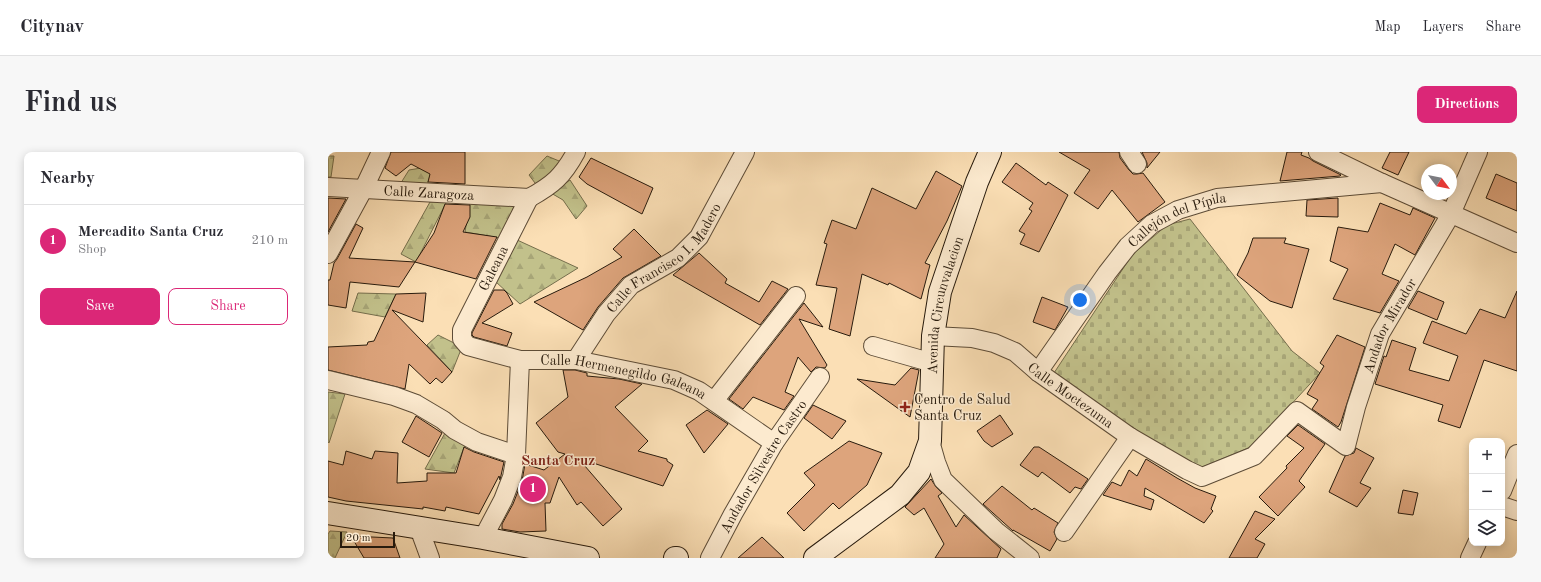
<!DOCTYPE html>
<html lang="en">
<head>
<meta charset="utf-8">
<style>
	body { margin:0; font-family:"Old Standard TT",serif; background:#f7f7f7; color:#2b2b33 }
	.controls { position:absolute; right:12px; bottom:12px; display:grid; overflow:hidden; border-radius:8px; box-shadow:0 2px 10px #0003 }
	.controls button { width:36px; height:36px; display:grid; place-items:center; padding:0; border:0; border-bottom:1px solid #e1e1e2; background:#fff; color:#2b2b33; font:20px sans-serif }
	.compass { position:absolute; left:1093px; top:12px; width:36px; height:36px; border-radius:50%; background:#fff; box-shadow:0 2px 10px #0003; rotate:122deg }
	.scale { position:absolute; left:12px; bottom:10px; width:55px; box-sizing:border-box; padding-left:4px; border:2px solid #281b0d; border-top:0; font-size:11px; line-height:14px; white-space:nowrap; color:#281b0d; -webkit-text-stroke:3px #fceacf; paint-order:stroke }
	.you { position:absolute; left:752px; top:148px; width:14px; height:14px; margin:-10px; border:3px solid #fff; border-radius:50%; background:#1a73e8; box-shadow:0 0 0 6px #1a73e833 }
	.badge { display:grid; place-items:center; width:26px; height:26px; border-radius:50%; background:#db2777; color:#fff; font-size:13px; font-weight:700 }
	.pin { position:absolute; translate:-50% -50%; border:2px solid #fff; box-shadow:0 1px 4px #0006 }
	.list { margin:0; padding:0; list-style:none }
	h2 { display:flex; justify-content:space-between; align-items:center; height:52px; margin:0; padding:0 16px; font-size:17px }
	h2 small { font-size:13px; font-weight:400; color:#7c7c81 }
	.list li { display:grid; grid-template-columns:26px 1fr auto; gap:12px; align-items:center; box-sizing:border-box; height:72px; padding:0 16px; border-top:1px solid #e1e1e2 }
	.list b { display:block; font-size:15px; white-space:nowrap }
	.list p { margin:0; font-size:13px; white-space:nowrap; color:#7c7c81 }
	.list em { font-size:13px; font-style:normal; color:#7c7c81 }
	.actions { display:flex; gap:8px; padding:12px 16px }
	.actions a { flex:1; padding:9px 0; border:1px solid #db2777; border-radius:8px; text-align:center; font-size:14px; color:#db2777 }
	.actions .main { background:#db2777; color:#fff }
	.icon { flex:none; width:22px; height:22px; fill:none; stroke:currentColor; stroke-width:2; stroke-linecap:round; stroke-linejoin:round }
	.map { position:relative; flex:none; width:1189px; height:406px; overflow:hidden; border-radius:8px }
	header { display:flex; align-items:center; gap:24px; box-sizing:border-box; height:56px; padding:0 20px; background:#fff; border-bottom:1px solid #e1e1e2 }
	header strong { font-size:19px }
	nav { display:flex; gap:22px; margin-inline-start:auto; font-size:14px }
	.intro { display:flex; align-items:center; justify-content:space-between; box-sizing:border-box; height:96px; padding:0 24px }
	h1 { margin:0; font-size:28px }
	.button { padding:10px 18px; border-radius:8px; background:#db2777; color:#fff; font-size:14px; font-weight:700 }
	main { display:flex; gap:24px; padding:0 24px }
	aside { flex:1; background:#fff; border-radius:8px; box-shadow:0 2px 10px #0003 }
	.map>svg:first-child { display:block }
</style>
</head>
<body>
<header>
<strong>Citynav</strong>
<nav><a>Map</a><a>Layers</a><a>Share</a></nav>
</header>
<div class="intro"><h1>Find us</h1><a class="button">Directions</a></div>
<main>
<aside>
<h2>Nearby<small></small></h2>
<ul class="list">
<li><span class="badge">1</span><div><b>Mercadito Santa Cruz</b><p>Shop</p></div><em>210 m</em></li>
</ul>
<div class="actions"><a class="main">Save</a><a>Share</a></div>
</aside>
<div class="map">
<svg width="1189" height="406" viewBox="0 0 1189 406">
	<defs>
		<pattern id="forest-firs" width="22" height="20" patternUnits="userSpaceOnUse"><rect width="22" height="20" fill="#c2c18b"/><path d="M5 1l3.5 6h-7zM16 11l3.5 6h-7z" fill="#a7a577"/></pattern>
		<pattern id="cemetery-stones" width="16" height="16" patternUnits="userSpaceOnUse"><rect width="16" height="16" fill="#c2c18b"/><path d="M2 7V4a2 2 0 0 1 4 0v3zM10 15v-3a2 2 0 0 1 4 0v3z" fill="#a7a577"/></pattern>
	</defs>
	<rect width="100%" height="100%" fill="#fbdfb5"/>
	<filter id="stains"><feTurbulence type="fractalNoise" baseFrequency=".005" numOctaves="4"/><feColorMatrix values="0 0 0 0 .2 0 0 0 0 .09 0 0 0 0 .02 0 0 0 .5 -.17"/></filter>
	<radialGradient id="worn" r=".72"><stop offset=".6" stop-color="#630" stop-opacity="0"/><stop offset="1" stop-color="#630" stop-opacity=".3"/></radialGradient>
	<g fill="url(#forest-firs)" stroke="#756e4c">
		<polygon points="0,4 6,4 3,25 0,25"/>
		<polygon points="219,4 236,11 213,39 201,23"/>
		<polygon points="105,14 99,33 71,34 81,18"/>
		<polygon points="242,28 259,54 248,67 235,48 223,41"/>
		<polygon points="119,49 88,110 73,102 102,50"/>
		<polygon points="142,49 186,53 178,87 137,80"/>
		<polygon points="187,87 250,116 192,152 168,130"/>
		<polygon points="30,141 68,142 57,165 24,159"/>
		<polygon points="110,183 134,195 124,220 99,193"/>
		<polygon points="0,240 17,242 1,291 0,290"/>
		<polygon points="117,281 137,293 126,321 97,317"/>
		<polygon points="2,379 19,380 7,406 0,406 0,382"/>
	</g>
	<polygon fill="url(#cemetery-stones)" stroke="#756e4c" points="862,67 964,199 992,221 925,294 872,316 802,280 724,224 804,103 839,73"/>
	<g fill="#dda47c" stroke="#281b0d">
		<polygon points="63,0 137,0 137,32 100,30 102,22 83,12 68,24 57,16"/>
		<polygon points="731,0 791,0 792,6 801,18 805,22 809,22 815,21 837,50 810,70 784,38 770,57 746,41 762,18"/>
		<polygon points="814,0 832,0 819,16 819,11"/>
		<polygon points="959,0 974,0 973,3 981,6 985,9 1013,23 1012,24 952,29"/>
		<polygon points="1062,0 1081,0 1070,23 1054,16"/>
		<polygon points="263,6 325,36 314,62 259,32 251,25"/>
		<polygon points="688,11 718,33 720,30 740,43 711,100 692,92 697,82 691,79 704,59 701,57 705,51 674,30"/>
		<polygon points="608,19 634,34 619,69 597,111 602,113 593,147 561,131 560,133 534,122 522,184 501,177 509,136 488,133 499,92 496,91 504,68 528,77 544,36 588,57"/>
		<polygon points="1168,22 1189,31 1189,59 1158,46"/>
		<polygon points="0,46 18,47 0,80"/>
		<polygon points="1010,46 1010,65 978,64 979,48"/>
		<polygon points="1052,51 1082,63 1085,56 1107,66 1087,103 1067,92 1054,122 1071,129 1052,161 1005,147 1020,117 1002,109 1010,75 1040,80"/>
		<polygon points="117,52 142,53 142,65 135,80 169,85 148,127 87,110 71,135 22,130 18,156 0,153 0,128 2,128 6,111 9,107 28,72 35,76 21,106 87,110 106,81"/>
		<polygon points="306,77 333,104 295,126 270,155 255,178 206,150 259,125 294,105 285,97"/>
		<polygon points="925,86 958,86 956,91 981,97 964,156 942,149 909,123 920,101"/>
		<polygon points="371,101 399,127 397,131 431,150 444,129 460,137 432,173 345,123"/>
		<polygon points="166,138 176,138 179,141 185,152 154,171 184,181 179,194 146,185 144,183 144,181"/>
		<polygon points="1090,139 1116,150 1109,168 1080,156"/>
		<polygon points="1189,139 1189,219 1156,208 1132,276 1110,269 1115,253 1047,232 1056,204 1058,205 1064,188 1088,196 1081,218 1121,229 1130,204 1095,191 1104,169 1138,182 1152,157 1177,166"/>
		<polygon points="98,141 95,170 64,158 124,220 114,231 108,226 102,232 81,212 77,237 0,218 0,195 39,193 40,190 46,189 68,142"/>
		<polygon points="714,145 740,155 727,178 705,170"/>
		<polygon points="476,151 495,175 471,167 499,213 497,216 488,215 483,220 470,205 457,240 466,244 456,258 425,245 415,257 401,247"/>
		<polygon points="1009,183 1037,195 1013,270 1010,275 984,257 990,248 979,242 996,214 992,211"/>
		<polygon points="583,216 591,218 582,265 529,227 567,233"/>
		<polygon points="235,218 247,218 259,221 259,224 291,227 314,232 287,255 320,289 310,299 339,307 339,309 345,313 335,334 250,306 294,357 275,374 253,350 249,353 231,325 222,351 217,351 218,379 192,380 174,377 174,372 185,352 194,329 197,312 216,318 237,302 230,300 208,271 240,245"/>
		<polygon points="485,253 518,269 504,287 476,266"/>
		<polygon points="379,258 400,272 376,301 358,273"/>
		<polygon points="672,263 685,282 664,295 656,289 649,279"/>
		<polygon points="88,264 114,281 101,305 74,290"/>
		<polygon points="970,273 997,292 971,329 977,335 950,364 931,345 959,316 958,314 976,296 959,284"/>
		<polygon points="521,289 554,301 539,333 511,357 505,351 476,379 459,361 487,333 476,321"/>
		<polygon points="136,295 146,300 176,310 172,328 171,324 151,362 118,355 117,359 95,355 95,357 18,349 0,345 0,309 15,313 18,299 44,307 47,299 70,301 69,331 99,329 99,321 128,321"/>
		<polygon points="706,295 711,295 760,327 753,337 747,335 742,341 714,320 710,325 692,313"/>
		<polygon points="1028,296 1046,306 1032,331 1043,336 1029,355 1001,340 1017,304 1026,301"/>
		<polygon points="818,307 849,326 867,336 888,344 883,357 885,359 876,371 817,336 816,344 826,348 823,358 775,343 784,330 793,334 801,318 809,324"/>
		<polygon points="603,327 608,335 614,341 610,344 628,375 636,363 673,397 669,406 607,406 616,392 596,356 586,363 577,355"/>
		<polygon points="674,334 704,358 706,356 730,371 726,380 729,387 722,399 685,378 685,379 655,352"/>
		<polygon points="1075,338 1090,341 1085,363 1070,361"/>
		<polygon points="927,359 947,367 927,387 937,392 929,406 901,406"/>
		<polygon points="23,384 65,386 72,406 36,406"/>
		<polygon points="434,385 456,406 410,406"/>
	</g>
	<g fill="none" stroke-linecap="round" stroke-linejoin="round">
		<g stroke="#5d4c37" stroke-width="20">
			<g id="street">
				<polyline points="801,0 809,12"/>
				<polyline points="990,0 1054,31 1189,91"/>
				<path id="s1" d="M0,35L201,46"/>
				<path id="s2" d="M201,46L134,178V187L140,194L192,208H248L346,228L371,239L446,291"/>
				<path d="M201,46C225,33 235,24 248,0"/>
				<polyline points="0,102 36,36 53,0"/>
				<path id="s3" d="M605,184L644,186L666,191L687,200L710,220L802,285L859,318L874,325L926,304L969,259L1018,294L1028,255L1052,182L1123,62L1150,0"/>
				<polyline points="545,194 605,211"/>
				<path id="s4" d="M248,208L278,162L303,133L350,106L371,85L417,0"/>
				<path id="s5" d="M710,220L779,121L800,94L824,72L850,58L889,46L1054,31"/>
				<polyline points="0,228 66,244 88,252 115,268 127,278 149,290 188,303"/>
				<polyline points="386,249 468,144"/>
				<polyline points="602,289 608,310 615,328 668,379 702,406"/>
				<polyline points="1174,339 1189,302"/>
				<polyline points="1174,354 1189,359"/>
				<polyline points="91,376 102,406"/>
				<polyline points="736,380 802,285"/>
				<polyline points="155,386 175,348 184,325 188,303 192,208"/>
				<path id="s6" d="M382,406L405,362L446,291L492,225"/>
				<polyline points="1142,406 1149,391"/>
			</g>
		</g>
		<g stroke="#281b0d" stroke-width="24">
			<g id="secondary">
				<polyline points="0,361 155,386 260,406"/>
				<polyline points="347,406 349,406"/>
				<path id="s7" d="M487,406L572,343L591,320L602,289L605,184L612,140L649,30L662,0"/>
			</g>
		</g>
		<use href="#street" stroke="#fceacf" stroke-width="18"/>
		<use href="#secondary" stroke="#fceacf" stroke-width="22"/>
	</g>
	<path fill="#8f2418" stroke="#fceacf" stroke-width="1.5" d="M575 249h4v4h4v4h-4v4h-4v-4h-4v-4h4z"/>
	<g text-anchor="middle" stroke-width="3" stroke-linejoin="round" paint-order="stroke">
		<g font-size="14" fill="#281b0d" stroke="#fceacf">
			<text dy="5" stroke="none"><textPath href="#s1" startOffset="101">Calle Zaragoza</textPath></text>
			<text dy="5" stroke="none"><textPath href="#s5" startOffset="212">Callejón del Pípila</textPath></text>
			<text dy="5" stroke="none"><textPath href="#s4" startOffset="137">Calle Francisco I. Madero</textPath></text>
			<text transform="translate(165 116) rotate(-63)" y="5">Galeana</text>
			<text dy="5" stroke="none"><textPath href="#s7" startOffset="306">Avenida Circunvalacion</textPath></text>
			<text dy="5" stroke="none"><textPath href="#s3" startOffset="617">Andador Mirador</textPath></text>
			<text dy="5" stroke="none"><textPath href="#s2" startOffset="326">Calle Hermenegildo Galeana</textPath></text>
			<text dy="5" stroke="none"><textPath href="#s3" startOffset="155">Calle Moctezuma</textPath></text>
			<text dy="5" stroke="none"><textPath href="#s6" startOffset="106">Andador Silvestre Castro</textPath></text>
		</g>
		<g font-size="14" fill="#281b0d" stroke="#fceacf" text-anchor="start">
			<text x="586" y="252">Centro de Salud<tspan x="586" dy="16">Santa Cruz</tspan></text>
		</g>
		<g font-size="15" font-weight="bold" fill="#7a1f14" stroke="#fceacf">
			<text x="230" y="313">Santa Cruz</text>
		</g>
	</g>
	<rect width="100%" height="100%" filter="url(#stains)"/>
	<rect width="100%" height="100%" fill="url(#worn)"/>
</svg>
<div class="controls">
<button>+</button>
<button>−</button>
<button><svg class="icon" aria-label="layers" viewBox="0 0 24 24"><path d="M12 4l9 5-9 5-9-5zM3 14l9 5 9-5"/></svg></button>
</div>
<svg class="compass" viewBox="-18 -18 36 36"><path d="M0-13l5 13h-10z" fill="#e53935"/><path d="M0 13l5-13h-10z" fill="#7c7c81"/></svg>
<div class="scale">20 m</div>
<div class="you"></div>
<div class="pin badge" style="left:205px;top:337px">1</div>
</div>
</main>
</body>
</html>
